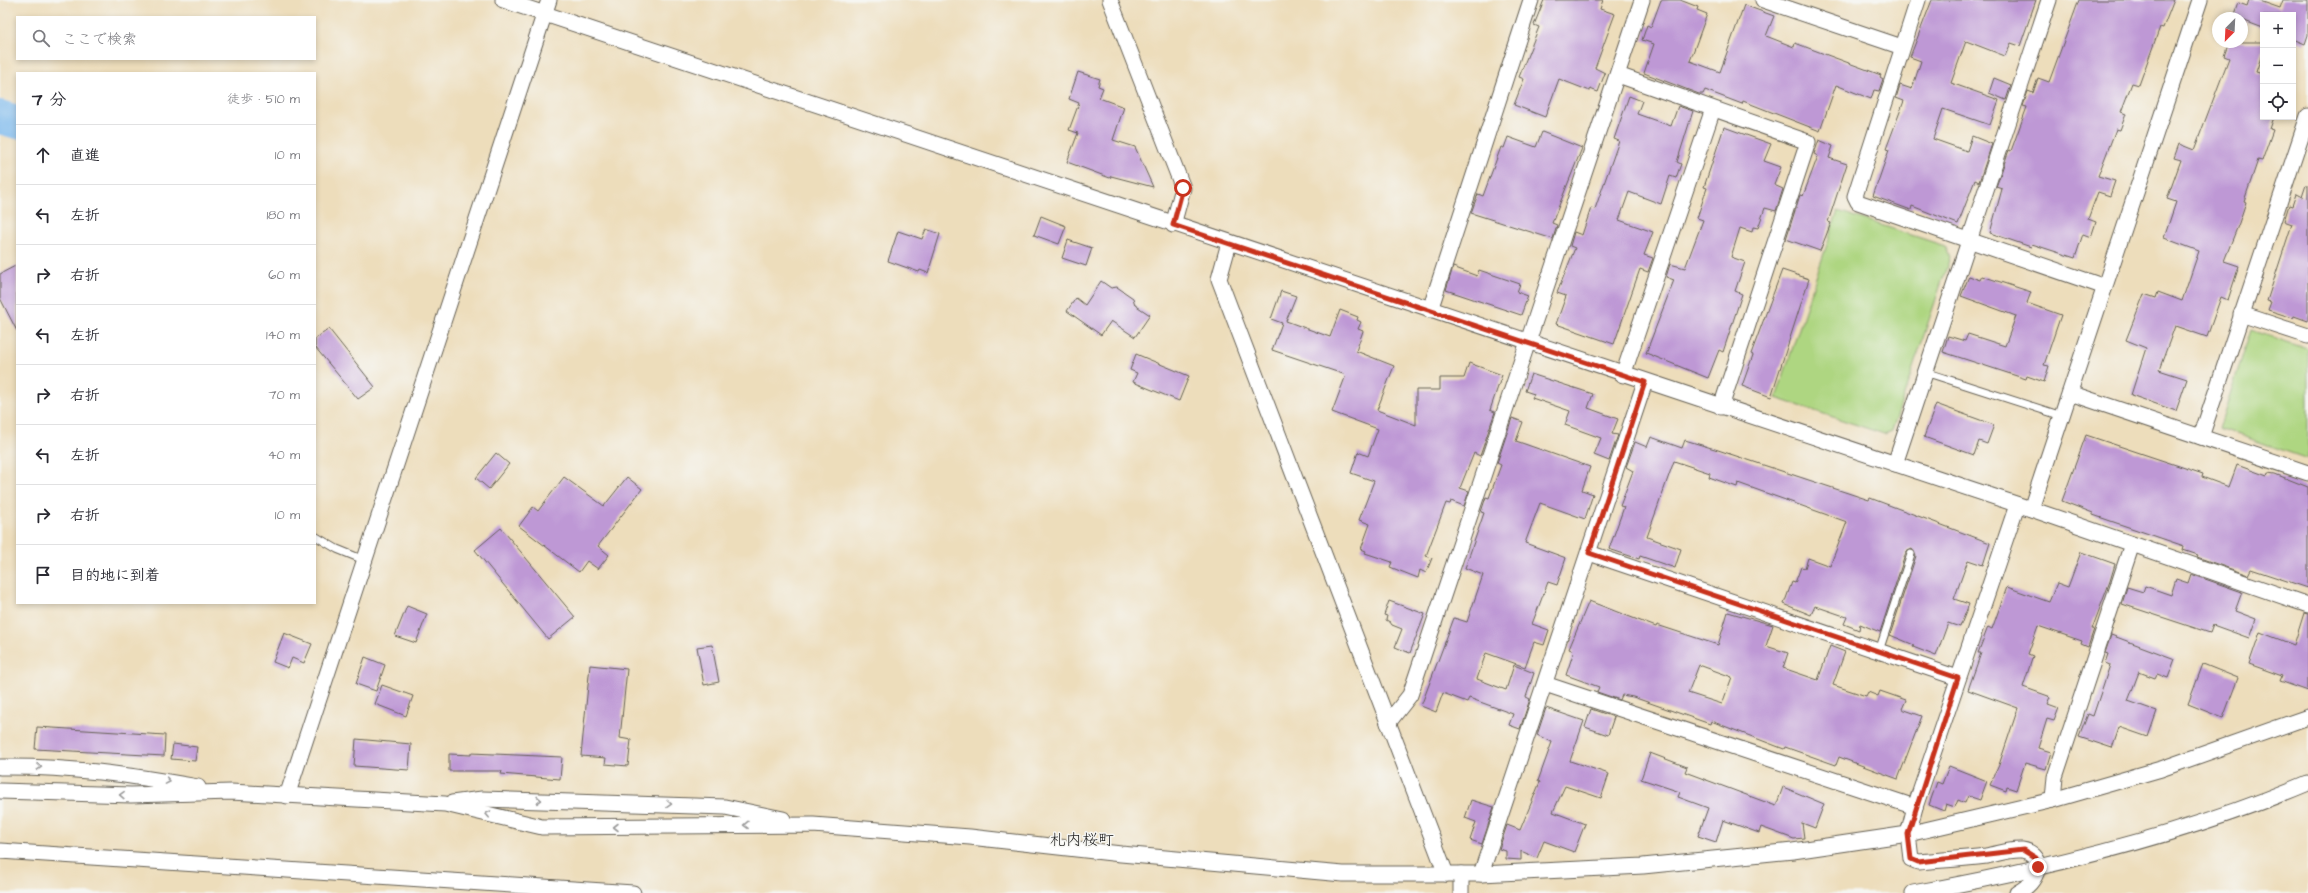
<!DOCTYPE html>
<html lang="ja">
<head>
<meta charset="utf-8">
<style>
	body { margin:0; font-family:"Architects Daughter","Klee One",sans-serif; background:#f7f7f7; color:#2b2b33 }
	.controls { position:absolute; right:12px; top:12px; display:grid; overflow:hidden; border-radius:0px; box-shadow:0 2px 6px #0003 }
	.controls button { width:36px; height:36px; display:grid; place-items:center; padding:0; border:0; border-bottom:1px solid #e1e1e2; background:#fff; color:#2b2b33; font:20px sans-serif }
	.compass { position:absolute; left:2212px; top:12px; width:36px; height:36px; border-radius:50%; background:#fff; box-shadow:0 2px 6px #0003; rotate:204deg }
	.stop { position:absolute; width:12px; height:12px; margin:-9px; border:3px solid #c8321e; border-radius:50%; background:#fff }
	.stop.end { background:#c8321e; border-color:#fff; box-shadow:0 1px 4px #0008 }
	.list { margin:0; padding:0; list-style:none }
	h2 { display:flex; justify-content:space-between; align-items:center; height:52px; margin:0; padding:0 16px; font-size:17px }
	h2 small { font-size:13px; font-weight:400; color:#7c7c81 }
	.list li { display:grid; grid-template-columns:26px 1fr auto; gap:12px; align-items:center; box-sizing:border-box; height:60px; padding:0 16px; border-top:1px solid #e1e1e2 }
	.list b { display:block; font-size:15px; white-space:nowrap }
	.list em { font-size:13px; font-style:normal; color:#7c7c81 }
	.icon { flex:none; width:22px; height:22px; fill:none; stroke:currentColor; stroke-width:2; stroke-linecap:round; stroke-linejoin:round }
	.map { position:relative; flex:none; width:2308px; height:893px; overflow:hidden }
	.search { position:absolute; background:#fff; box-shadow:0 2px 6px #0003; left:16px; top:16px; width:300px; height:44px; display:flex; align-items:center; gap:10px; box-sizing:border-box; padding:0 14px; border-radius:0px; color:#7c7c81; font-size:15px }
	.panel { position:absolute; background:#fff; box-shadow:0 2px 6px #0003; left:16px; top:72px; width:300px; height:532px; border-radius:0px }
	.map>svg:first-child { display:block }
</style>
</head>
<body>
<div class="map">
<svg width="2308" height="893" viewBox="0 0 2308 893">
	<rect width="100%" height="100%" fill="#f6f6f2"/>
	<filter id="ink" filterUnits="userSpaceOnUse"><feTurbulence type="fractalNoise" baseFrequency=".025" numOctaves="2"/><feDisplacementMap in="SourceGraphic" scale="8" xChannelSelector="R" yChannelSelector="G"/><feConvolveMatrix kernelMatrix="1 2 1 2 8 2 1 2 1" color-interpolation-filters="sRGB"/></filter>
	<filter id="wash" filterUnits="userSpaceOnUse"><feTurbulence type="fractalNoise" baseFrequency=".012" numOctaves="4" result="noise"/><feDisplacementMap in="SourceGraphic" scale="16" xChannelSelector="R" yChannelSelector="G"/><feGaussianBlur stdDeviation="0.9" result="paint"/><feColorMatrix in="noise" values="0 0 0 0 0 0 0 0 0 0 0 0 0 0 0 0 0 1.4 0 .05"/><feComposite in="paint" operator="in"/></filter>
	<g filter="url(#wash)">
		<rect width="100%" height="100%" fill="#edddbb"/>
		<g fill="#aed681" stroke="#65794e">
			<polygon points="1838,211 1945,246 1950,257 1892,431 1884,434 1776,398"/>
			<polygon points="2251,330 2308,349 2308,459 2219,428"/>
		</g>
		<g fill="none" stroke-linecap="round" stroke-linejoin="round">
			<polyline stroke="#7cb9ee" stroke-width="34" points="0,117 17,122"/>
		</g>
		<g id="blocks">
			<g fill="#be98d5" fill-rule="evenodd">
				<polygon points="1544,0 1603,0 1600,9 1615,14 1595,68 1605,73 1598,92 1590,89 1590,91 1559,79 1545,117 1514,105 1524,79 1519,77 1539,27 1534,25"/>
				<polygon points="1661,0 1680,0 1698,7 1697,10 1707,14 1690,61 1720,72 1744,5 1774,16 1766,36 1794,47 1795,43 1881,75 1880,77 1883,79 1879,91 1874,90 1871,99 1836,85 1820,131 1743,101 1742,104 1705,90 1703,94 1699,94 1644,73 1654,44 1642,40 1647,25 1651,27"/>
				<polygon points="1932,0 2036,0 2020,46 2011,43 2005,56 1966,41 1951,83 1999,100 1990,125 1943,109 1933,139 1967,151 1972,136 1992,144 1979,182 1975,180 1958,224 1912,206 1911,210 1873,196 1889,150 1886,149 1904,101 1896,98 1900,85 1912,89 1921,61 1910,57"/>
				<polygon points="2079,0 2174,0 2163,28 2160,27 2139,85 2132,83 2121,112 2126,114 2120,130 2116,129 2098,176 2115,181 2110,196 2098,192 2088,219 2096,222 2091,237 2083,234 2075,258 2032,244 2031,247 1990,233 2002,189 1996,187 2009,150 2011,151 2027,107 2023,106 2028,91 2033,93 2038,78 2049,82"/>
				<polygon points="2249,0 2257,0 2280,8 2283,0 2308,0 2308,35 2305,44 2293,39 2293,15 2263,15 2263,28 2242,20 2242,18 2234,17 2239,3 2247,6"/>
				<polygon points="2229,42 2263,42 2263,51 2256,72 2263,74 2263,117 2274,117 2270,129 2273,130 2262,161 2258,160 2244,201 2246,202 2239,223 2224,261 2239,266 2228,300 2221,297 2207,337 2175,326 2159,370 2187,379 2176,411 2131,395 2146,348 2126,340 2144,294 2156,298 2158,292 2182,301 2199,251 2164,238 2176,202 2167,199 2181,160 2174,158 2179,144 2194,150 2229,58 2224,56"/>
				<polygon points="1078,72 1100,79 1098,86 1103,88 1099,98 1124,107 1113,140 1135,147 1153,187 1111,176 1110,178 1067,162 1078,133 1069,130 1079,103 1069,99"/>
				<polygon points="1994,78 2011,85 2006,100 1989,93"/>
				<polygon points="1629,96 1642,101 1637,114 1671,126 1678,106 1693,111 1677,162 1681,164 1676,178 1670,176 1661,204 1629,192 1619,220 1653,232 1644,255 1653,258 1648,272 1640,269 1614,344 1556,324 1566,296 1557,293 1575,248 1570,246 1574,232 1582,235 1591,208 1595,209 1619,141 1614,139"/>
				<polygon points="1724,127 1771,144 1764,161 1781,167 1774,185 1783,189 1776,211 1765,208 1758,228 1753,227 1752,232 1740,228 1731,257 1745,262 1735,291 1742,294 1723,352 1719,350 1708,378 1646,353 1674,280 1666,277 1670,264 1685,268 1703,220 1697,218 1707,188 1704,187"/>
				<polygon points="1542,132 1582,148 1552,223 1557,225 1553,239 1471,213 1478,194 1483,196 1501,147 1504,148 1508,137 1536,147"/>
				<polygon points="1819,140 1833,146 1829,158 1847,164 1828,222 1831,223 1820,251 1786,239 1800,195 1803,196 1818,156 1814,154"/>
				<polygon points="2306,185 2308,185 2308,321 2294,316 2293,318 2268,310 2271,302 2267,301 2292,224 2284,221 2289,205 2292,206 2296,194 2302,197"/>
				<polygon points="1041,216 1066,226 1059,244 1034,235"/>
				<polygon points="926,229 940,234 928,273 920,270 919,272 888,261 898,231 922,239"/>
				<polygon points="1068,240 1092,248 1086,266 1062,258"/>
				<polygon points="17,265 17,331 0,298 0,274"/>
				<polygon points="1453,267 1477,276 1479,270 1520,284 1517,292 1528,296 1521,315 1446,290"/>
				<polygon points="1782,270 1809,279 1771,397 1742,386 1753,355 1751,354"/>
				<polygon points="1969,276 1980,280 1982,276 2031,292 2027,303 2061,315 2044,365 2049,366 2044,382 2027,376 2026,379 1943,352 1948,336 1965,341 1968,334 2005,346 2016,316 1961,296"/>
				<polygon points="1101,281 1111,288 1117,287 1133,298 1135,305 1150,315 1135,337 1111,321 1101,335 1067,311 1076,298 1085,305"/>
				<polygon points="1281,291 1296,296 1286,321 1330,337 1340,310 1358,317 1357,320 1361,322 1358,329 1363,331 1356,351 1394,366 1377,410 1416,425 1416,390 1440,390 1440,378 1464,378 1469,363 1502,375 1490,410 1495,412 1480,456 1474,453 1460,488 1469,491 1464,506 1451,501 1450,504 1446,503 1426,556 1432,558 1426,573 1420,570 1418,578 1390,567 1392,562 1365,553 1366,551 1361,549 1370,524 1359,520 1374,481 1351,473 1358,452 1368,456 1378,429 1332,412 1346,375 1272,350 1282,323 1271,319"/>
				<polygon points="329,329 375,387 358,399 315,347 315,339"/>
				<polygon points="1136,354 1189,376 1179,401 1133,382 1137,373 1130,370"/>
				<polygon points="1531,374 1593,394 1588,408 1618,419 1612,434 1618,435 1609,461 1594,455 1601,438 1565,425 1570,411 1532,398 1534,394 1525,391"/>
				<polygon points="1936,404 1994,425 1987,444 1979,441 1974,455 1924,437"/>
				<polygon points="1512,418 1523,422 1516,441 1590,467 1582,490 1593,494 1585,519 1540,503 1525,543 1566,558 1557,585 1548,582 1532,624 1549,630 1544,645 1534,642 1525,667 1486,653 1477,679 1506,690 1514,665 1534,673 1526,697 1530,699 1520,729 1509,725 1513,714 1469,698 1467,702 1443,693 1436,712 1421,706 1454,618 1467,622 1483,575 1465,568 1484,513 1481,512 1486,497 1489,498 1501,465 1497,463"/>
				<polygon points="2086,435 2203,474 2202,477 2229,487 2237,465 2267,476 2268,473 2275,474 2308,487 2308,588 2251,569 2248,575 2197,557 2198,555 2183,550 2184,546 2093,515 2093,513 2062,501"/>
				<polygon points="1651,437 1682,448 1685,440 1718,450 1869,500 1870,498 1990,543 1983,565 1968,560 1954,599 1969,604 1960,627 1948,623 1936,656 1913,647 1914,645 1890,635 1916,556 1912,549 1906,552 1880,632 1860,624 1859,630 1844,624 1847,617 1815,606 1811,615 1784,604 1792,582 1795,583 1801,567 1805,568 1808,558 1830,566 1847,522 1738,483 1737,487 1709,477 1710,473 1674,461 1647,537 1681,549 1675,568 1640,556 1639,559 1609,549 1624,507 1620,506 1633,471 1626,467 1635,442 1647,447"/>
				<polygon points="496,453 509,464 489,489 476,478"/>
				<polygon points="564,477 604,506 627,477 642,489 598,546 609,555 598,569 587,561 579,572 519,526 533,507 538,511"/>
				<polygon points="501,528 575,617 548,639 475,550"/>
				<polygon points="2081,552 2115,564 2110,581 2092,629 2094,629 2088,647 2081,644 2082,641 2038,626 2028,654 2033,656 2023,687 2051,697 2048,704 2059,708 2054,721 2047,719 2038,748 2051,752 2046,769 2025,763 2016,790 2007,787 2006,791 1990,785 1999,765 2018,708 1968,690 1981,653 1978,653 1988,627 1992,629 2007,587 2049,602 2057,583 2068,587"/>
				<polygon points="2191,574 2242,592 2235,611 2256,619 2249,638 2213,625 2210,633 2122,604 2127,587 2143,592 2145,586 2171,595 2176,579 2188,583"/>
				<polygon points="1389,601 1425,614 1410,653 1395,647 1402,629 1392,625 1390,622 1386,620 1387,616 1384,615"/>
				<path d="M1589,601L1656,627L1657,625L1718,645L1728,612L1773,625L1766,646L1788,653L1783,668L1818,680L1830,646L1845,652L1833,685L1866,696L1868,692L1878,696L1880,691L1906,700L1902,709L1922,716L1898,779L1839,757L1836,765L1785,747L1784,749L1711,721L1710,724L1633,697L1622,695L1620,700L1597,692L1599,687L1566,675L1574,651L1569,649ZM1699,665L1732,677L1722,704L1688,693Z"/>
				<polygon points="407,606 427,614 416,643 395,636"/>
				<polygon points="2304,613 2308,614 2308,691 2280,681 2282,676 2249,664 2260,632 2294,645"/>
				<polygon points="284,633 312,644 304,663 292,658 288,668 273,662"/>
				<polygon points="2111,635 2175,659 2168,678 2157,674 2155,678 2139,672 2128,701 2157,711 2148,737 2119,727 2112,748 2079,737 2088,714 2093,716 2110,665 2105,663 2108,654 2105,653"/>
				<polygon points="712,645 719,682 704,685 697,647"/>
				<polygon points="365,657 385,665 376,691 356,684"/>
				<polygon points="2203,664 2238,678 2223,718 2188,704"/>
				<polygon points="590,665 627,669 620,738 631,740 628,766 605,764 606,758 581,756"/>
				<polygon points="382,685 413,696 406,716 375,704"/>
				<polygon points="1546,708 1584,721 1570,761 1609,774 1601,798 1565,786 1553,812 1585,824 1574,852 1544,841 1537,858 1521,851 1521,860 1506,859 1506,851 1499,849 1507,825 1520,830 1540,782 1538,781 1552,742 1537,735"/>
				<polygon points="1591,709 1614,717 1608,735 1585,727"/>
				<polygon points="37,727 165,735 164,756 35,749"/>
				<polygon points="356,739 411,744 409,770 354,766"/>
				<polygon points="173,744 197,747 195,761 171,759"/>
				<polygon points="471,753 562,757 560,779 501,774 502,771 449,771 449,754 471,755"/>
				<polygon points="1650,753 1687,767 1685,772 1776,806 1783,787 1824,804 1815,828 1802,823 1804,838 1794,839 1761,827 1759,833 1723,820 1716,842 1698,836 1708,808 1678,797 1680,792 1641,779"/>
				<polygon points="1949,766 1987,781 1980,800 1968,796 1965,803 1958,800 1955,807 1946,804 1944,811 1929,805 1937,782 1942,784"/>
				<polygon points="1471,800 1494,807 1482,844 1470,840 1476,822 1465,818"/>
			</g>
		</g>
	</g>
	<g filter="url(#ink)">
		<use href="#blocks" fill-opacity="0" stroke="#656054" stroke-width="1"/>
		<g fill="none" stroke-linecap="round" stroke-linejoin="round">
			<g stroke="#656054" stroke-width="9">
				<g id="service">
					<polyline points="1925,372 2062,416"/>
					<polyline points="315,536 337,549 364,560"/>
					<polyline points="1879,651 1911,554"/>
				</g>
			</g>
			<g stroke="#656054" stroke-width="17">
				<g id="minor">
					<polyline points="503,0 2031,509 2308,605"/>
					<polyline points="1110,0 1183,188 1173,225"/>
					<polyline points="1763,0 1902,47"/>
					<polyline points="1918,0 1855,196 1858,202 2105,287"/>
					<polyline points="1618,75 1808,142 1721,407"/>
					<polyline points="1229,243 1219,279 1446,874"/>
					<polyline points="1430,310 1531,0"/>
					<polyline points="2241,314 2308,336"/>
					<polyline points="1623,375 1713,109"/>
					<polyline points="2070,393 2308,473"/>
					<polyline points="2201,437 2308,116"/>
					<polyline points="1895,464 2049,0"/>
					<path d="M2017,505L1915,807L1908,834L1911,859L1918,862C1941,860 1963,859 1986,856C1998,854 2009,849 2022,850C2031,851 2040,859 2038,868C2034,881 2028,887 2017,893"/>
					<polyline points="2031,509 2200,0"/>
					<polyline points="1589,553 1958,678"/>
					<polyline points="1545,684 1915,807"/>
					<polyline points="1388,723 1410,695 1642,0"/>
					<path d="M0,767C68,766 131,775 198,787"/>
					<polyline points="0,791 131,795 231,792 445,804 542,827 813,825 970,837 1121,854 1343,874 1481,874 1643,866 1793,851 1908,834 2053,800 2161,769 2308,717"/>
					<polyline points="287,796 549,0"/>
					<polyline points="2053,800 2055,777 2132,544"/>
					<polyline points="452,803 482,799 725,807 783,819"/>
					<polyline points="0,851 633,893"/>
					<polyline points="1481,874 1645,382"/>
					<polyline points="1461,893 1461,874"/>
					<path d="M1913,893C2045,869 2185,835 2308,783"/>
				</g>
			</g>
			<use href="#service" stroke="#fff" stroke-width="7"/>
			<use href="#minor" stroke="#fff" stroke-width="15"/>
		</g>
		<defs><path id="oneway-chevron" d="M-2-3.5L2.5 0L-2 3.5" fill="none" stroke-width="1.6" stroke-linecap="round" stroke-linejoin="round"/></defs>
		<g stroke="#999">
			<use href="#oneway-chevron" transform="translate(39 767) rotate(4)"/>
			<use href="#oneway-chevron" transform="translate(168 781) rotate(10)"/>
			<use href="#oneway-chevron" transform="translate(122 795) rotate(-178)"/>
			<use href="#oneway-chevron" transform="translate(539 800) rotate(2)"/>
			<use href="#oneway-chevron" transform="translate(669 804) rotate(3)"/>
			<use href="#oneway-chevron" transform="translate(488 814) rotate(-167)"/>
			<use href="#oneway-chevron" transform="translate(746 825) rotate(179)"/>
			<use href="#oneway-chevron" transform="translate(616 827) rotate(180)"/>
		</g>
	</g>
	<g fill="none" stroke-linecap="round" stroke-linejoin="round" filter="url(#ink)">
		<polyline stroke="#c8321e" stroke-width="5" points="1183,188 1173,225 1645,382 1589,553 1958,678 1908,834 1911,859 1918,862 2023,850 2036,858 2038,867"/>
	</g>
	<g text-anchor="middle" stroke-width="3" stroke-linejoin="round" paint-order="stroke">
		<g font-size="16" fill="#1c1c1c" stroke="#f6f6f2">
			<text x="1082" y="845">札内桜町</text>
		</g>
	</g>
</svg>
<div class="controls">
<button>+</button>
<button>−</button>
<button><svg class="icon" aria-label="locate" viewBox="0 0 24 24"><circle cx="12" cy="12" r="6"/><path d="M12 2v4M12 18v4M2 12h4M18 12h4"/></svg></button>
</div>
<svg class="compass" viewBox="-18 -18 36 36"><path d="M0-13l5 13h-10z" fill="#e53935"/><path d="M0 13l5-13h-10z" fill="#7c7c81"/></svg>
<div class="stop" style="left:1183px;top:188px"></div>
<div class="stop end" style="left:2038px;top:867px"></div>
<div class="search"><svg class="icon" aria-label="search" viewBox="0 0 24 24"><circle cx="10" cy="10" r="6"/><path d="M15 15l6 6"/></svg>ここで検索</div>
<section class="panel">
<h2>7 分<small>徒歩 · 510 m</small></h2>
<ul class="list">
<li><svg class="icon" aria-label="ahead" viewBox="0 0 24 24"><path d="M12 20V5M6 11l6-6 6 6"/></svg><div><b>直進</b></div><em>10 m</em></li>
<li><svg class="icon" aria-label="left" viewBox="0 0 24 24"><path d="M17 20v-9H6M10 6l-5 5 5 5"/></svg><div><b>左折</b></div><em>180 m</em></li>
<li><svg class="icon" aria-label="right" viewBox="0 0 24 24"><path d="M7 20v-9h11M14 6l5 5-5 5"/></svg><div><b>右折</b></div><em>60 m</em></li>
<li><svg class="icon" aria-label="left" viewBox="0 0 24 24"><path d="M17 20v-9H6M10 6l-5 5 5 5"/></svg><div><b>左折</b></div><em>140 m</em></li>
<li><svg class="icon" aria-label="right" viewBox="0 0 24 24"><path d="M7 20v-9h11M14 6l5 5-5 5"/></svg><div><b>右折</b></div><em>70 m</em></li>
<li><svg class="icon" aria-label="left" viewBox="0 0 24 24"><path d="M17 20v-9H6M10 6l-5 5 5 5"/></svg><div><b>左折</b></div><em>40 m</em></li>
<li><svg class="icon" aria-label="right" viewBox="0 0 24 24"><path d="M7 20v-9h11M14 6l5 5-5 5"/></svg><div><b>右折</b></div><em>10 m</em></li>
<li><svg class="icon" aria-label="arrive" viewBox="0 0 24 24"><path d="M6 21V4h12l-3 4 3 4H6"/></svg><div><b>目的地に到着</b></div></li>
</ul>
</section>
</div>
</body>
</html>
